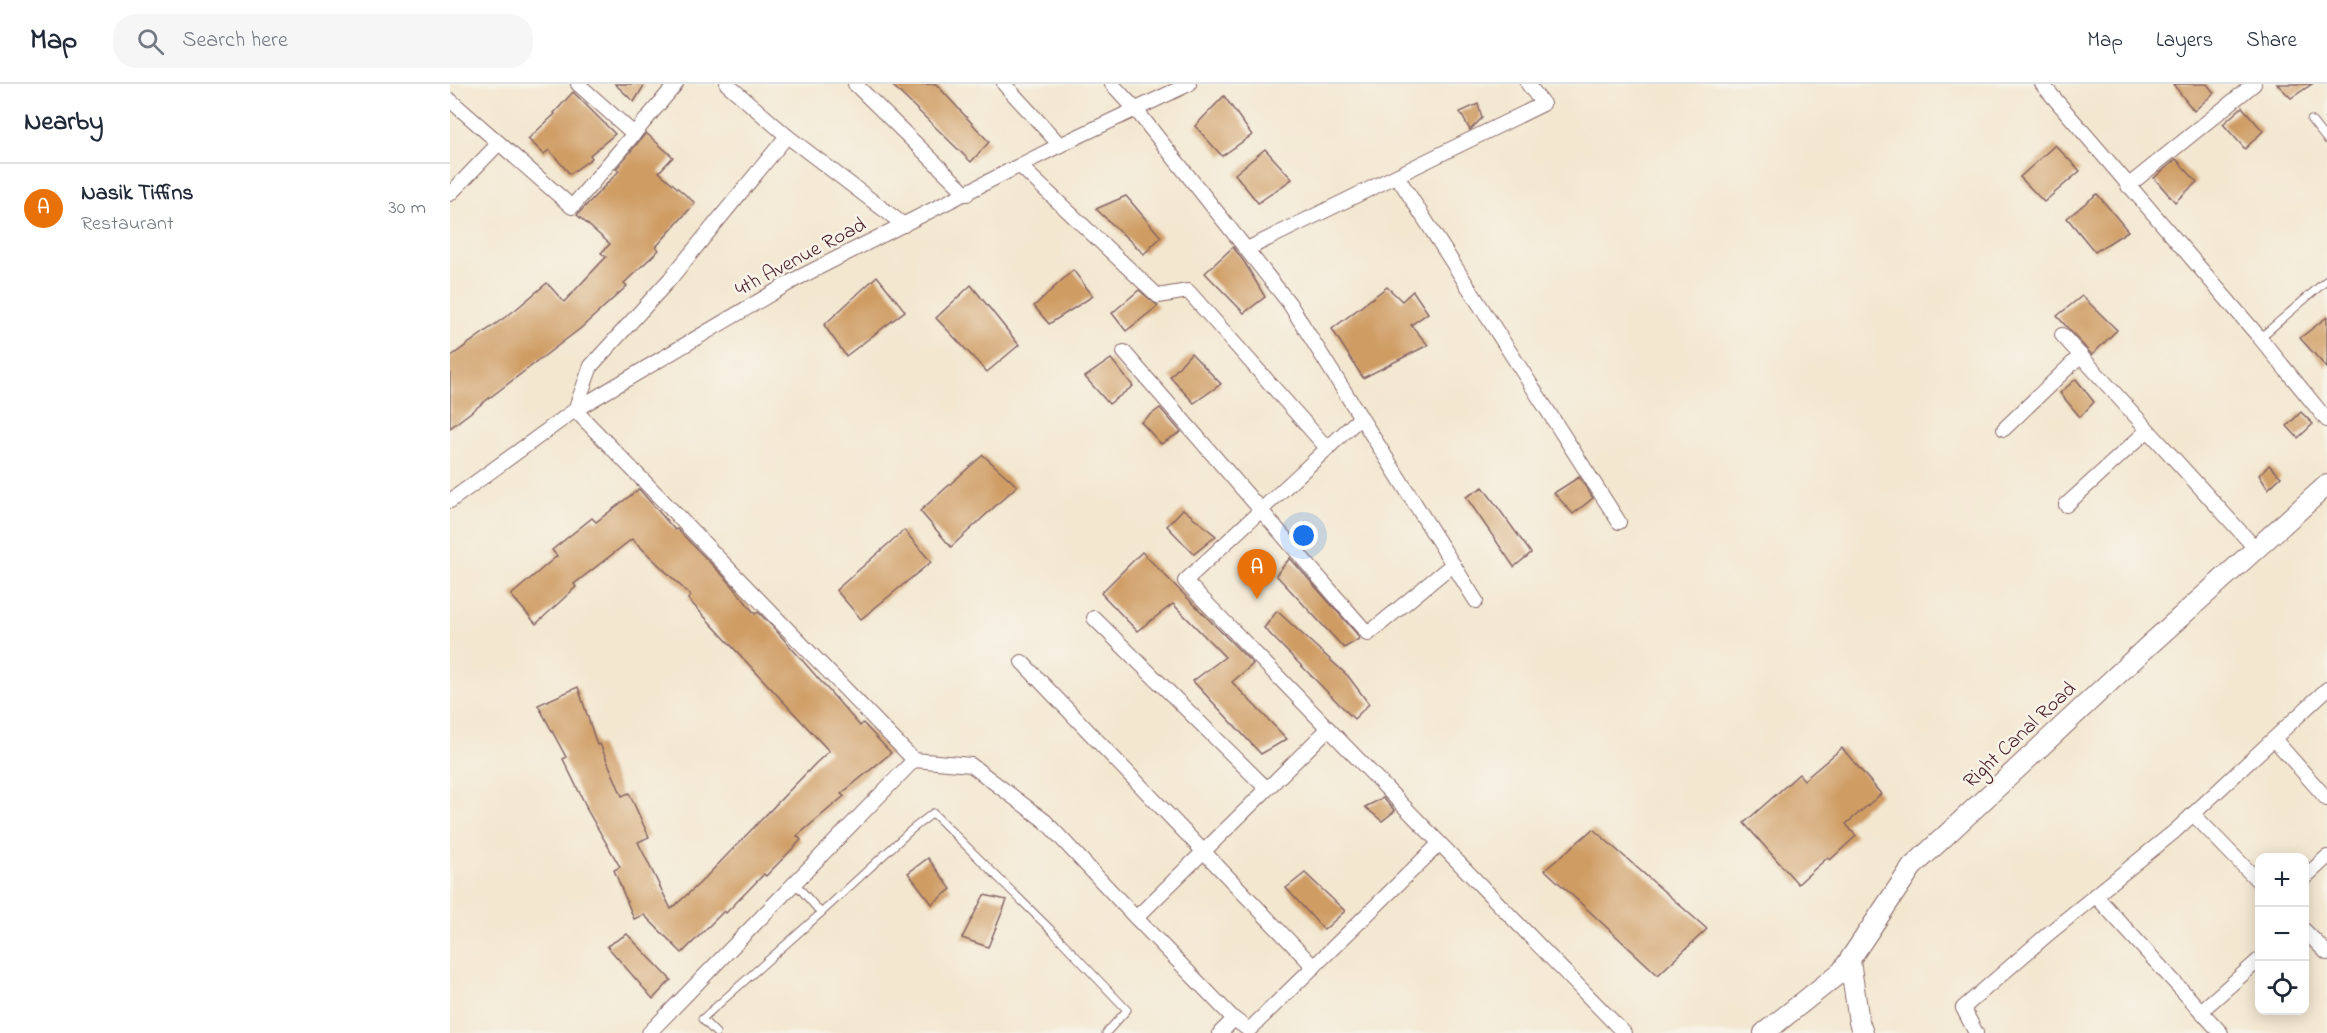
<!DOCTYPE html>
<html lang="en">
<head>
<meta charset="utf-8">
<style>
	body { margin:0; font-family:"Indie Flower",sans-serif; background:#f6f6f7; color:#1f2937 }
	.controls { position:absolute; right:18px; bottom:18px; display:grid; overflow:hidden; border-radius:12px; box-shadow:0 3px 15px #0003 }
	.controls button { width:54px; height:54px; display:grid; place-items:center; padding:0; border:0; border-bottom:2px solid #e0e1e3; background:#fff; color:#1f2937; font:30px sans-serif }
	.you { position:absolute; left:854px; top:452px; width:21px; height:21px; margin:-15px; border:4px solid #fff; border-radius:50%; background:#1a73e8; box-shadow:0 0 0 9px #1a73e833 }
	.badge { display:grid; place-items:center; width:39px; height:39px; border-radius:50%; background:#0b8043; color:#fff; font-size:20px; font-weight:700 }
	.pin { position:absolute; translate:-50% -50px; filter:drop-shadow(0 2px 3px #0008) }
	.pin::after { content:''; position:absolute; top:32px; width:21px; height:18px; background:inherit; clip-path:polygon(0 0,100% 0,50% 100%) }
	.list { margin:0; padding:0; list-style:none }
	h2 { display:flex; justify-content:space-between; align-items:center; height:78px; margin:0; padding:0 24px; font-size:26px }
	h2 small { font-size:20px; font-weight:400; color:#747a83 }
	.list li { display:grid; grid-template-columns:39px 1fr auto; gap:18px; align-items:center; box-sizing:border-box; height:90px; padding:0 24px; border-top:2px solid #e0e1e3 }
	.list b { display:block; font-size:22px; white-space:nowrap }
	.list p { margin:0; font-size:20px; white-space:nowrap; color:#747a83 }
	.list em { font-size:20px; font-style:normal; color:#747a83 }
	.icon { flex:none; width:33px; height:33px; fill:none; stroke:currentColor; stroke-width:2; stroke-linecap:round; stroke-linejoin:round }
	.map { position:relative; flex:none; width:1877px; height:949px; overflow:hidden }
	header { display:flex; align-items:center; gap:36px; box-sizing:border-box; height:84px; padding:0 30px; background:#fff; border-bottom:2px solid #e0e1e3 }
	header strong { font-size:28px }
	nav { display:flex; gap:33px; margin-inline-start:auto; font-size:21px }
	.search { width:420px; height:54px; background:#f6f6f7; display:flex; align-items:center; gap:15px; box-sizing:border-box; padding:0 21px; border-radius:24px; color:#747a83; font-size:22px }
	main { display:flex }
	aside { flex:1; background:#fff }
	.map>svg:first-child { display:block }
</style>
</head>
<body>
<header>
<strong>Map</strong>
<div class="search"><svg class="icon" aria-label="search" viewBox="0 0 24 24"><circle cx="10" cy="10" r="6"/><path d="M15 15l6 6"/></svg>Search here</div>
<nav><a>Map</a><a>Layers</a><a>Share</a></nav>
</header>
<main>
<aside>
<h2>Nearby<small></small></h2>
<ul class="list">
<li><span class="badge" style="background:#e8710a">A</span><div><b>Nasik Tiffins</b><p>Restaurant</p></div><em>30 m</em></li>
</ul>
</aside>
<div class="map">
<svg width="1877" height="949" viewBox="0 0 1877 949">
	<rect width="100%" height="100%" fill="#f7f3e8"/>
	<filter id="ink" filterUnits="userSpaceOnUse"><feTurbulence type="fractalNoise" baseFrequency=".0167" numOctaves="2"/><feDisplacementMap in="SourceGraphic" scale="12" xChannelSelector="R" yChannelSelector="G"/><feConvolveMatrix kernelMatrix="1 2 1 2 8 2 1 2 1" color-interpolation-filters="sRGB"/></filter>
	<filter id="wash" filterUnits="userSpaceOnUse"><feTurbulence type="fractalNoise" baseFrequency=".008" numOctaves="4" result="noise"/><feDisplacementMap in="SourceGraphic" scale="24" xChannelSelector="R" yChannelSelector="G"/><feGaussianBlur stdDeviation="1.35" result="paint"/><feColorMatrix in="noise" values="0 0 0 0 0 0 0 0 0 0 0 0 0 0 0 0 0 1.4 0 .05"/><feComposite in="paint" operator="in"/></filter>
	<g filter="url(#wash)">
		<rect width="100%" height="100%" fill="#f3e7d0"/>
		<g id="blocks">
			<g fill="#cf9c64">
				<polygon points="165,0 195,0 184,18"/>
				<polygon points="441,0 486,0 539,58 521,78"/>
				<polygon points="1723,0 1757,0 1764,9 1744,27"/>
				<polygon points="1827,0 1862,0 1841,14"/>
				<polygon points="123,8 165,50 140,71 142,74 120,90 99,66 94,70 78,55 105,30 104,29"/>
				<polygon points="774,12 802,51 772,72 745,42"/>
				<polygon points="1028,20 1032,34 1020,46 1010,28"/>
				<polygon points="1792,23 1813,47 1795,65 1773,40"/>
				<polygon points="196,49 223,73 209,88 245,119 206,163 209,166 174,199 177,202 131,244 0,344 0,273 65,226 97,199 114,218 156,173 151,169 160,160 127,131 169,87 166,85"/>
				<polygon points="1605,61 1630,87 1594,118 1570,93"/>
				<polygon points="815,65 842,95 808,119 785,90"/>
				<polygon points="1726,75 1747,98 1725,118 1704,94"/>
				<polygon points="1647,110 1678,147 1645,168 1617,134"/>
				<polygon points="676,112 711,153 694,170 646,125"/>
				<polygon points="783,163 795,179 815,213 794,229 755,189"/>
				<polygon points="623,186 643,212 599,240 584,222"/>
				<polygon points="427,192 455,227 396,272 374,241"/>
				<polygon points="521,201 569,261 537,288 486,234"/>
				<polygon points="937,203 952,217 963,207 978,229 961,241 978,261 913,294 882,245"/>
				<polygon points="689,206 708,222 676,247 662,229"/>
				<polygon points="1632,212 1667,246 1642,271 1607,232"/>
				<polygon points="1877,233 1877,284 1850,254"/>
				<polygon points="741,269 771,300 744,319 720,293"/>
				<polygon points="661,275 683,302 659,320 635,293"/>
				<polygon points="1626,295 1644,318 1630,333 1610,309"/>
				<polygon points="710,324 731,348 711,360 691,338"/>
				<polygon points="1851,328 1863,340 1848,354 1837,342"/>
				<polygon points="533,371 567,402 501,463 470,427"/>
				<polygon points="1819,381 1831,393 1818,405 1809,391"/>
				<polygon points="1129,393 1143,414 1123,430 1104,409"/>
				<polygon points="1033,403 1081,469 1064,483 1016,413"/>
				<polygon points="189,405 225,446 227,445 282,501 305,530 308,528 323,543 410,642 413,639 441,669 391,710 394,712 347,752 351,756 316,792 314,790 276,829 274,827 232,869 194,831 184,835 164,786 170,783 136,724 137,724 113,675 116,673 88,621 128,603 147,661 150,660 172,712 179,709 199,753 188,758 221,825 249,800 366,679 379,667 238,515 241,512 182,455 124,500 126,503 86,540 61,511 107,472 102,466 142,434 146,438"/>
				<polygon points="733,425 766,452 744,470 717,442"/>
				<polygon points="454,446 481,478 411,535 386,506"/>
				<polygon points="692,468 803,580 782,598 837,655 811,670 743,597 775,573 723,520 687,547 651,509"/>
				<polygon points="840,474 906,549 909,555 894,564 826,491"/>
				<polygon points="827,527 898,592 919,620 904,635 814,544"/>
				<polygon points="1392,664 1431,710 1396,740 1406,752 1380,776 1377,774 1348,800 1294,739 1349,690 1354,696"/>
				<polygon points="933,714 945,727 932,737 915,723"/>
				<polygon points="1143,745 1257,845 1208,891 1095,786"/>
				<polygon points="478,774 501,805 482,820 458,789"/>
				<polygon points="855,789 895,827 874,846 836,804"/>
				<polygon points="534,811 557,816 538,863 512,854"/>
				<polygon points="177,850 221,896 203,915 157,862"/>
			</g>
		</g>
	</g>
	<g filter="url(#ink)">
		<use href="#blocks" fill-opacity="0" stroke="#856565" stroke-width="1.5"/>
		<g fill="none" stroke-linecap="round" stroke-linejoin="round">
			<g stroke="#856565" stroke-width="9">
				<g id="lane">
					<polyline points="1861,36 1877,56"/>
					<polyline points="1810,254 1877,196"/>
					<polyline points="345,799 371,829 461,746 483,729 603,848 677,926 656,949"/>
					<polyline points="266,949 252,935 371,829"/>
				</g>
			</g>
			<g stroke="#856565" stroke-width="16">
				<g id="street">
					<polyline points="128,0 184,50"/>
					<polyline points="277,0 337,52 454,141"/>
					<polyline points="405,0 517,110"/>
					<polyline points="554,0 610,61"/>
					<polyline points="662,0 686,26 839,219 1026,517"/>
					<polyline points="1592,0 1810,254 1877,336"/>
					<polyline points="0,16 122,123 226,0"/>
					<polyline points="570,82 708,212 738,207 877,364"/>
					<polyline points="947,92 1169,438"/>
					<polyline points="1678,102 1804,0"/>
					<polyline points="0,110 49,59"/>
					<polyline points="797,165 1093,20 1078,0"/>
					<polyline points="1612,251 1806,465"/>
					<polyline points="674,268 918,550 1003,480"/>
					<polyline points="911,333 735,497 1174,949"/>
					<polyline points="1554,345 1631,271"/>
					<polyline points="0,417 125,326 346,195 610,61 739,0"/>
					<polyline points="1616,421 1698,346"/>
					<polyline points="644,534 817,705"/>
					<polyline points="572,578 864,883"/>
					<polyline points="1824,655 1877,715"/>
					<polyline points="464,676 521,681 595,737 686,834 877,646"/>
					<polyline points="1743,730 1810,799"/>
					<polyline points="1854,794 1877,773"/>
					<polyline points="1645,811 1771,949"/>
					<polyline points="686,834 784,935 799,946 989,760"/>
					<polyline points="1854,846 1877,869"/>
					<polyline points="1751,927 1810,875"/>
					<polyline points="199,949 464,676 125,326 141,282 220,195 337,52"/>
					<polyline points="770,949 784,935"/>
					<polyline points="1526,949 1513,924 1598,850 1725,747 1877,605"/>
				</g>
			</g>
			<g stroke="#856565" stroke-width="22">
				<g id="secondary">
					<polyline points="1400,877 1409,938 1413,949"/>
					<polyline points="1314,949 1392,887 1462,783 1697,563 1877,401"/>
				</g>
			</g>
			<use href="#lane" stroke="#fff" stroke-width="7"/>
			<use href="#street" stroke="#fff" stroke-width="14"/>
			<use href="#secondary" stroke="#fff" stroke-width="20"/>
		</g>
	</g>
	<g text-anchor="middle" stroke-width="5" stroke-linejoin="round" paint-order="stroke">
		<g font-size="21" fill="#4a1f2b" stroke="#f7f3e8">
			<text transform="translate(350 172) rotate(-28)" y="7">4th Avenue Road</text>
			<text transform="translate(1569 650) rotate(-43)" y="7">Right Canal Road</text>
		</g>
	</g>
</svg>
<div class="controls">
<button>+</button>
<button>−</button>
<button><svg class="icon" aria-label="locate" viewBox="0 0 24 24"><circle cx="12" cy="12" r="6"/><path d="M12 2v4M12 18v4M2 12h4M18 12h4"/></svg></button>
</div>
<div class="you"></div>
<div class="pin badge" style="left:807px;top:515px;background:#e8710a">A</div>
</div>
</main>
</body>
</html>
